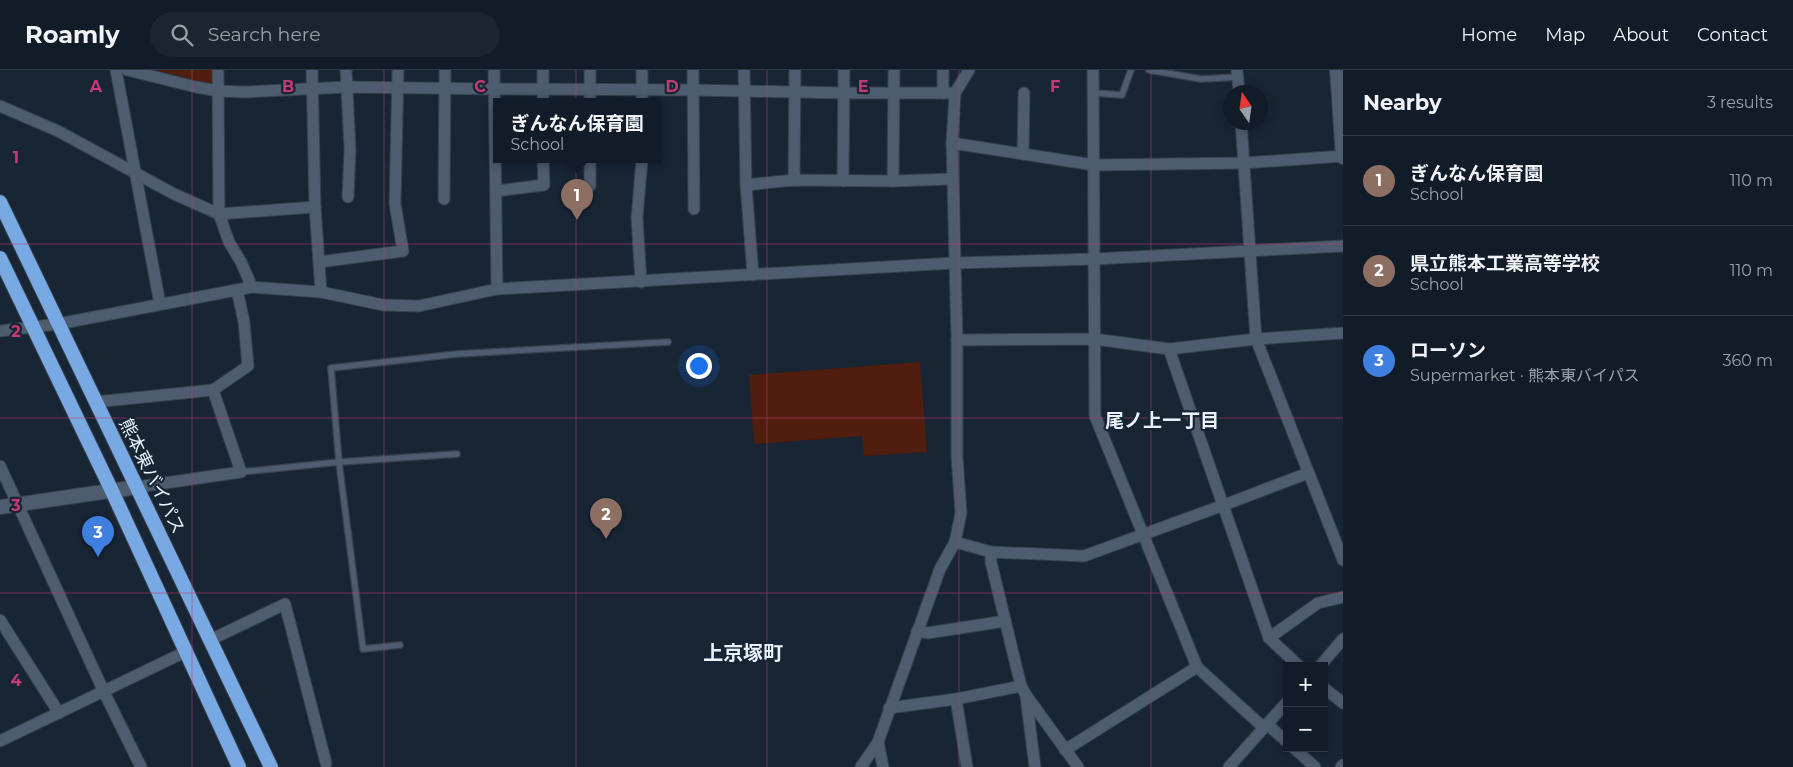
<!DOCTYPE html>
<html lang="en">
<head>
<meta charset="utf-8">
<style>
	body { margin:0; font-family:Montserrat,"Noto Sans JP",sans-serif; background:#1a2530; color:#f1f3f6 }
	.controls { position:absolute; right:15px; bottom:15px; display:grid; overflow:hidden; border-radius:0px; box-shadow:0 2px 12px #0003 }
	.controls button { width:45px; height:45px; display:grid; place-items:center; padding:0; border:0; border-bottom:1px solid #303a45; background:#111c28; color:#f1f3f6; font:25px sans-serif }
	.compass { position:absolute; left:1223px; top:15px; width:45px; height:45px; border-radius:50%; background:#111c28; box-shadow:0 2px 12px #0003; rotate:347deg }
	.you { position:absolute; left:698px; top:295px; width:18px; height:18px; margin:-12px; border:4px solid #fff; border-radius:50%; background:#1a73e8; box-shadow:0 0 0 8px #1a73e833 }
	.badge { display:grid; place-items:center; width:32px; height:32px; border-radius:50%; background:#8c9099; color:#fff; font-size:16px; font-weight:700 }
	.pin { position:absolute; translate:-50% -41px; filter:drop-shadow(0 1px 2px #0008) }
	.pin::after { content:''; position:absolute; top:26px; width:18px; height:15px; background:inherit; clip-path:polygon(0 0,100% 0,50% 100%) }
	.popup { position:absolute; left:493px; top:28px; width:168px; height:65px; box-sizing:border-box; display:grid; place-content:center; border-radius:0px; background:#111c28; filter:drop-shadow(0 1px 4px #0005); font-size:16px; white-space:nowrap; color:#9ca1a8 }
	.popup b { font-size:19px; color:#f1f3f6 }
	.popup::after { content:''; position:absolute; left:50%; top:100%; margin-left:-10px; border:10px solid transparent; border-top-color:#111c28 }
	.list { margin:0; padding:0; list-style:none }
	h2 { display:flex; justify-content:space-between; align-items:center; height:65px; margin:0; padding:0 20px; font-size:21px }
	h2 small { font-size:16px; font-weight:400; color:#9ca1a8 }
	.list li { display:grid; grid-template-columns:32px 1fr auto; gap:15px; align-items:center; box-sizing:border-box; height:90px; padding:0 20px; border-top:1px solid #303a45 }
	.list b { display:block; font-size:19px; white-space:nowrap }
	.list p { margin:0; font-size:16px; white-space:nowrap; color:#9ca1a8 }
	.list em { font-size:16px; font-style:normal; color:#9ca1a8 }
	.icon { flex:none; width:28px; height:28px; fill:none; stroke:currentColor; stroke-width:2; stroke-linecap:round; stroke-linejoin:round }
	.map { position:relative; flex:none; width:1343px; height:697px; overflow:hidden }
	header { display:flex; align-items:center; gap:30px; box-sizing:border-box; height:70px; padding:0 25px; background:#111c28; border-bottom:1px solid #303a45 }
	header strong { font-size:24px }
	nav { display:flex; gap:28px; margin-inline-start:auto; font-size:18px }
	.search { width:350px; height:45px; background:#1a2530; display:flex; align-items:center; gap:12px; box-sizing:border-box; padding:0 18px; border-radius:28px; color:#9ca1a8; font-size:19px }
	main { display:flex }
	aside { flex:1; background:#111c28 }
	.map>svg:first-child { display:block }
</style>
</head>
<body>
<header>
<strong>Roamly</strong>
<div class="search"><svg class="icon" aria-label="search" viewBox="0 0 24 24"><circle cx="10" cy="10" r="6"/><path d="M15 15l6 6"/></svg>Search here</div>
<nav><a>Home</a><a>Map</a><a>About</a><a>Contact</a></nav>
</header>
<main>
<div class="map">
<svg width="1343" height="697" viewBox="0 0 1343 697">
	<rect width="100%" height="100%" fill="#172535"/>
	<g fill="#511d0e">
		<polygon points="156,0 213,0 213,12 209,14"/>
		<polygon points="920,292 927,382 864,386 862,366 754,374 749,305"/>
	</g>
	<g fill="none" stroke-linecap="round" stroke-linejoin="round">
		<g stroke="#36404e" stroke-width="8">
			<g id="service">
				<polyline points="1149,0 1201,9 1238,7"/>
				<polyline points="1094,23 1122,25 1131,0"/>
				<polyline points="241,402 339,392 457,384"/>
				<polyline points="400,575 363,579 339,392 331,298 457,284 668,272"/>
			</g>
		</g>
		<g stroke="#36404e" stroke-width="13">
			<g id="minor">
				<polyline points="116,0 160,234"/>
				<polyline points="127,0 196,17 218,21 246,22 347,17 494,19 694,20 844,23 955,23"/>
				<polyline points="218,0 219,144 229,172 241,192 252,217"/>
				<polyline points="312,0 315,137 321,222"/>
				<polyline points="346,0 350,79 348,127"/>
				<polyline points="494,0 497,219"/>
				<polyline points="543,0 543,31"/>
				<polyline points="693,0 694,139"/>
				<polyline points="744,0 746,115 753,205"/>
				<polyline points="1093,0 1095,346 1197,597 1263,657"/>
				<polyline points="1237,0 1239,22"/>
				<polyline points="943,23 943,0"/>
				<polyline points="590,31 590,0"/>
				<polyline points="642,31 642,0"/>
				<polyline points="0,36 58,61 174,124 219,144 315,137"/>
				<polyline points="1241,52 1256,269 1343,490"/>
				<polyline points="952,73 1094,95 1244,93 1343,86"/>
				<polyline points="1023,84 1024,23"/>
				<polyline points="794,110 795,0"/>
				<polyline points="843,111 844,0"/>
				<polyline points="893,111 894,0"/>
				<polyline points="746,115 794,110 893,111 952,109"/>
				<polyline points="590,116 590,89"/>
				<polyline points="496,121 544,115 543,89"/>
				<polyline points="444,129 445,0"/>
				<polyline points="319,192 403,181 395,134 398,0"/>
				<polyline points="641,212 637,148 642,89"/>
				<polyline points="0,261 58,254 252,217 321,222 383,235 419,236 497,219 954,193 1095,189 1343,176"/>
				<polyline points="957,270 1094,269 1169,279 1256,269 1343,263"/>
				<polyline points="1169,279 1269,568 1299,596"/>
				<polyline points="95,332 213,320"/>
				<polyline points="0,396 104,622 141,697"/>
				<polyline points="137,417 241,402 213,320 248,296 244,252 237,220"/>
				<polyline points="955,472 991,482 1084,486 1224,435 1308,403"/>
				<polyline points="991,482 991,492 1021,616 1026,625 1078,697"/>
				<polyline points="0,550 59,643"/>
				<polyline points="917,561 928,563 1005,551"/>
				<polyline points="1269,568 1318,533 1343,527"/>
				<polyline points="210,570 285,534 326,693"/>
				<polyline points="1320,596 1343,569"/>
				<polyline points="1324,618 1343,633"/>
				<polyline points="1026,627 1035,697"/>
				<polyline points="956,629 967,697"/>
				<polyline points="889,638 956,629 1021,616"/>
				<polyline points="1267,654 1287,672"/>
				<polyline points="0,671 187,581"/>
				<polyline points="878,672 883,697"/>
				<polyline points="1294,678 1315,697"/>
				<polyline points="1065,680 1197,597"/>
				<polyline points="861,697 878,672 940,499 955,472 961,443 957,386 957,270 952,73 955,23 969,0"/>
				<polyline points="1229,697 1287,632"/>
				<polyline points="1341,697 1343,695"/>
			</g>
		</g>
		<g stroke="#36404e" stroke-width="16">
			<g id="tertiary">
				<polyline points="1337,0 1343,87"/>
				<polyline points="0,437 137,417"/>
			</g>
		</g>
		<g stroke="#36404e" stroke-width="16">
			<g id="trunk">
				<polyline points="0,132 271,697"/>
				<polyline points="0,188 112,421 239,697"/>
			</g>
		</g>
		<use href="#service" stroke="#4d5c6f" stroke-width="5.5"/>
		<use href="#minor" stroke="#4d5c6f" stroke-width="11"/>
		<use href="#tertiary" stroke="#4d5c6f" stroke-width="14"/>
		<use href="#trunk" stroke="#79a9e2" stroke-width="14"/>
	</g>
	<path fill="none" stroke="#c83973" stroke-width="1" stroke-opacity="0.55" d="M192,0V697M384,0V697M576,0V697M767,0V697M959,0V697M1151,0V697M0,174H1343M0,348H1343M0,523H1343"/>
	<g text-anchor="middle" stroke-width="4.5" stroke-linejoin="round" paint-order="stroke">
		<g font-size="18" fill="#e9f2fd" stroke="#172535">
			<text transform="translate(152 406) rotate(64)" y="6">熊本東バイパス</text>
		</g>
		<g font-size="19" font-weight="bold" fill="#e9f2fd" stroke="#172535">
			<text x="1162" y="357">尾ノ上一丁目</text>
		</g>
		<g font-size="20" font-weight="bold" fill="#e9f2fd" stroke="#172535">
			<text x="743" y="590">上京塚町</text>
		</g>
	</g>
	<g font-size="16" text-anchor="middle" font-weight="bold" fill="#c83973" stroke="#172535" stroke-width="4.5" stroke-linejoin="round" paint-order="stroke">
		<text x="96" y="22">A</text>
		<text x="288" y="22">B</text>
		<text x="480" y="22">C</text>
		<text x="672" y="22">D</text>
		<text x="863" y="22">E</text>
		<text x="1055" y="22">F</text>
		<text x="16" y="93">1</text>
		<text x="16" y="267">2</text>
		<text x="16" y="441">3</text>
		<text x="16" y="616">4</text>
	</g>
</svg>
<div class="controls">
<button>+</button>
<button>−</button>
</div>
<svg class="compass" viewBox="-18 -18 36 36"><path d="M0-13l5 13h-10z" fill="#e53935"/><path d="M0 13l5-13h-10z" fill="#9ca1a8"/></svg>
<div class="you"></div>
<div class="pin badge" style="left:577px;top:150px;background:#8d6e63">1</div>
<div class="popup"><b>ぎんなん保育園</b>School</div>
<div class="pin badge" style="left:606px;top:469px;background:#8d6e63">2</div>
<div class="pin badge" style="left:98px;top:487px;background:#3f7fe0">3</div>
</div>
<aside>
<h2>Nearby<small>3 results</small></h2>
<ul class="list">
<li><span class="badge" style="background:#8d6e63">1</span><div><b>ぎんなん保育園</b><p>School</p></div><em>110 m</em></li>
<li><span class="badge" style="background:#8d6e63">2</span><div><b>県立熊本工業高等学校</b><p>School</p></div><em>110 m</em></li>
<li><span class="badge" style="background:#3f7fe0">3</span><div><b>ローソン</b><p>Supermarket · 熊本東バイパス</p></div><em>360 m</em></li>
</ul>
</aside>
</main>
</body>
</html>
